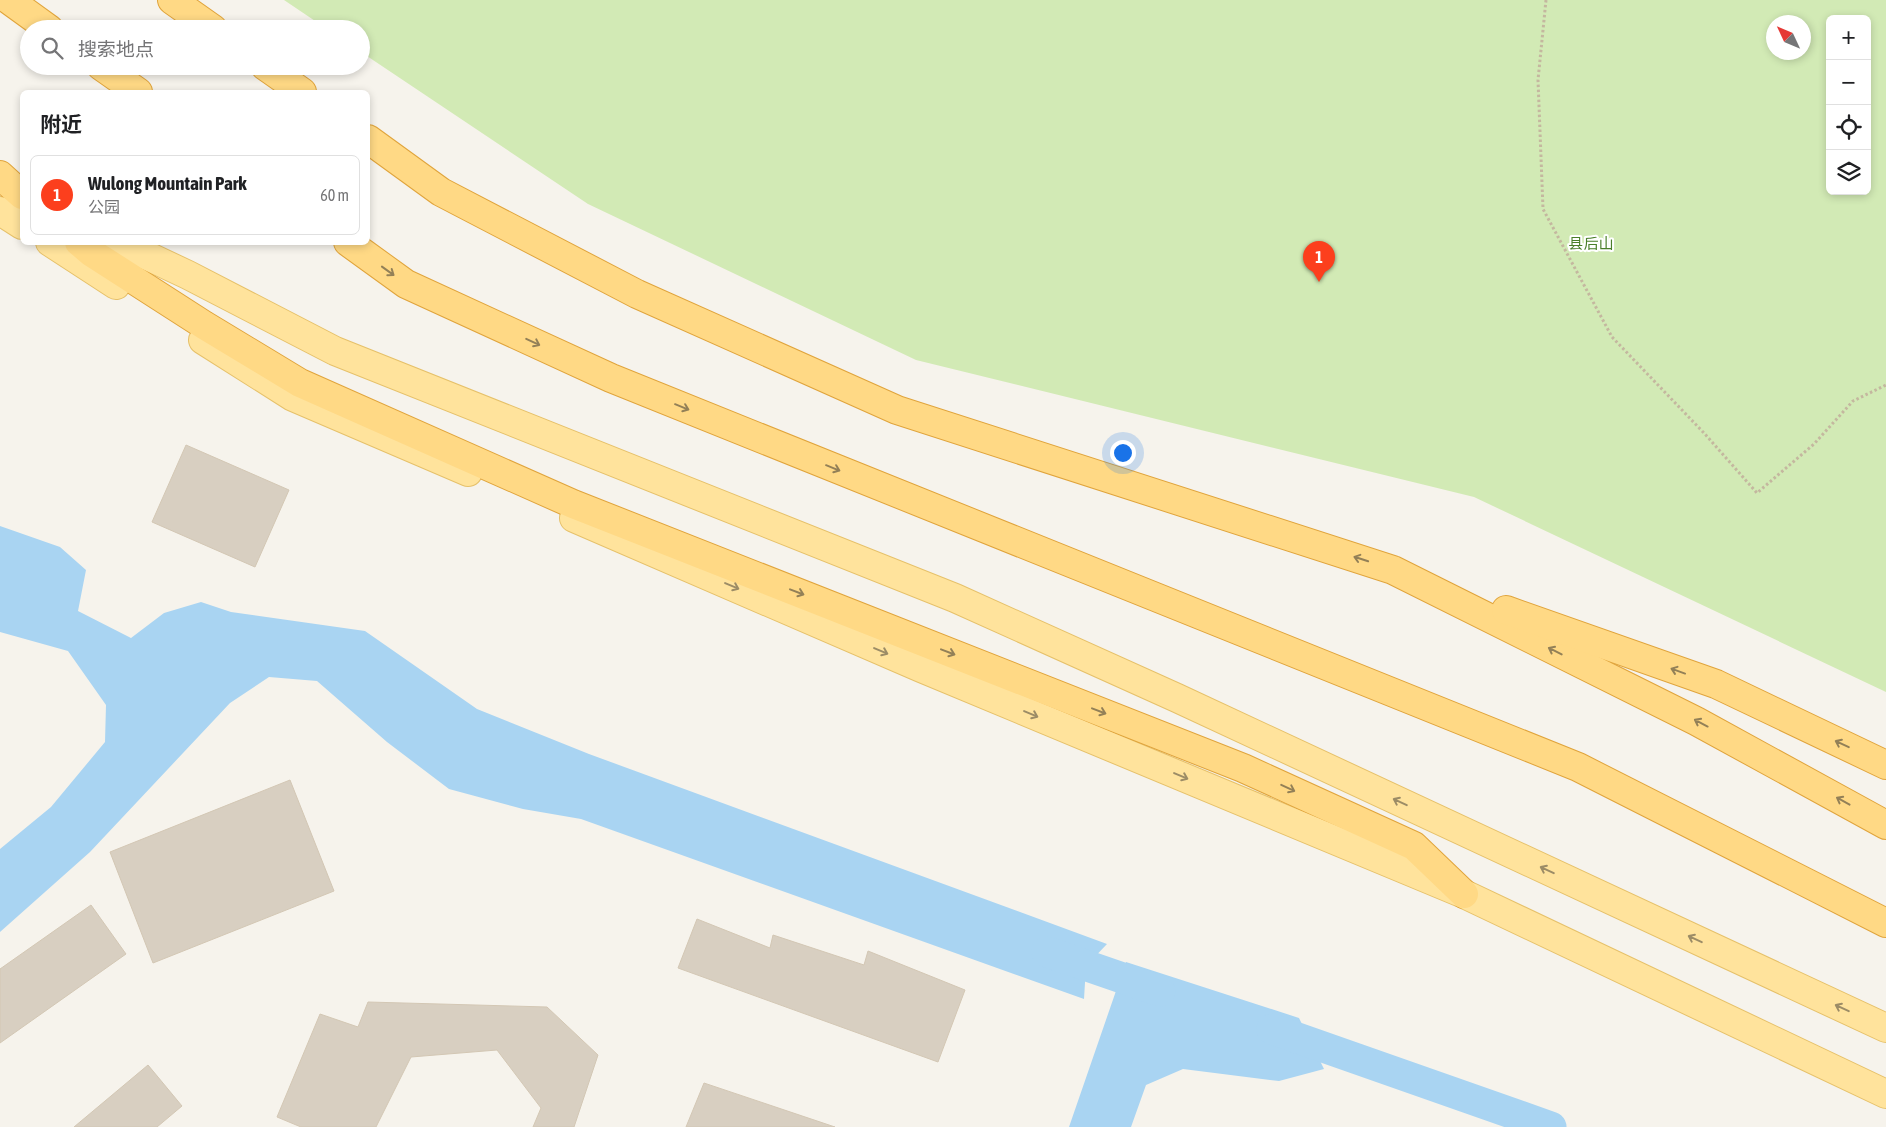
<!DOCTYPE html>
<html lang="zh">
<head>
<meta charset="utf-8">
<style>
	body { margin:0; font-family:"Asap Condensed","Noto Sans SC",sans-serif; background:#f2f2f2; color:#202124 }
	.controls { position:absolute; right:15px; top:15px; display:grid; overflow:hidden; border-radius:8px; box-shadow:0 2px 8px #0003 }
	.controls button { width:45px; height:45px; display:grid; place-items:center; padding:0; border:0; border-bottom:1px solid #e0e0e0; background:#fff; color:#202124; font:25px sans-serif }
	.compass { position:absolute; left:1766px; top:15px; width:45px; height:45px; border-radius:50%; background:#fff; box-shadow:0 2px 8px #0003; rotate:314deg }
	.you { position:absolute; left:1122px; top:452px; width:18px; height:18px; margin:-12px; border:4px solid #fff; border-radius:50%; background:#1a73e8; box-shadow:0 0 0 8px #1a73e833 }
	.badge { display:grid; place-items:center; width:32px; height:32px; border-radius:50%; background:#fc3f1d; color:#fff; font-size:16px; font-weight:700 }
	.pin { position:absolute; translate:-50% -41px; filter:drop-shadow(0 1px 2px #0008) }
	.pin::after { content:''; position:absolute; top:26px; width:18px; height:15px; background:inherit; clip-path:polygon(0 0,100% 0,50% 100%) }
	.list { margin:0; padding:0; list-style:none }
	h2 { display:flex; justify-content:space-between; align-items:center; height:65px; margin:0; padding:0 20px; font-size:21px }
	h2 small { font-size:16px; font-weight:400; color:#757577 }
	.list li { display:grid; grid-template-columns:32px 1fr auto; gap:15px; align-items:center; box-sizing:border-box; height:80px; margin:0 10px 10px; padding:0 10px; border:1px solid #e0e0e0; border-radius:8px }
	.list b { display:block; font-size:19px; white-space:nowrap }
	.list p { margin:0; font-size:16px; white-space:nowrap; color:#757577 }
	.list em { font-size:16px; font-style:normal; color:#757577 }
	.icon { flex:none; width:28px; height:28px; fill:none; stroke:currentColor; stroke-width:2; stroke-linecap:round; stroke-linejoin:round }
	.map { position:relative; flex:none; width:1886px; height:1127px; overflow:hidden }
	.search { position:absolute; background:#fff; box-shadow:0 2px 8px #0003; left:20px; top:20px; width:350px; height:55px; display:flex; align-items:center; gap:12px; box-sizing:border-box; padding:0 18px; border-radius:28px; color:#757577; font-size:19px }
	.panel { position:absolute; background:#fff; box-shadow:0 2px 8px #0003; left:20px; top:90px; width:350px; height:155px; border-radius:8px }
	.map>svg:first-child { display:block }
</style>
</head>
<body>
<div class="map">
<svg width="1886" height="1127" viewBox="0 0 1886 1127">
	<rect width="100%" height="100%" fill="#f6f3ec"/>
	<path fill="#d2eab5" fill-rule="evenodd" d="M284,0H1886V692L1474,497L916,360L588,204L361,52V29H327ZM1830,19H1867V191H1830ZM1774,22H1804V52H1774Z"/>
	<g fill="#a9d4f2">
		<polygon points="0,526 60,547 86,570 78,611 131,638 164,613 201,602 231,612 365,631 477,709 589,754 1107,944 1086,966 1084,999 581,819 523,809 449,789 387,742 317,681 269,677 230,703 90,852 0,932 0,849 51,807 105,742 106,705 68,651 0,632"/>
		<polygon points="1126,962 1299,1018 1324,1069 1279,1081 1183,1069 1146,1085 1131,1127 1069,1127"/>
	</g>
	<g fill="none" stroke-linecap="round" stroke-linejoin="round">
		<g stroke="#a9d4f2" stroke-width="31">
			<polyline points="1047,952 1160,991"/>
			<polyline points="1272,1029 1551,1127"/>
		</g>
	</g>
	<g fill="#d8cfc1" stroke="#d3c7b4">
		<polygon points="186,445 289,490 255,567 152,522"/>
		<polygon points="290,780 334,891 153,963 110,852"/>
		<polygon points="91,905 126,954 0,1043 0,969"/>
		<polygon points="697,919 770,948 773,935 864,965 868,951 965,990 938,1062 678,968"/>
		<polygon points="368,1002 547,1007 598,1055 574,1127 533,1127 541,1108 497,1050 411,1057 376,1127 301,1127 277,1117 320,1014 358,1027"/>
		<polygon points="148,1065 182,1106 157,1127 74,1127"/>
		<polygon points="704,1083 835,1127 686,1127"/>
	</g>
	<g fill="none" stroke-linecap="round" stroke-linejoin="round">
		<g stroke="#e6c16a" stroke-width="30">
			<g id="primary">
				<polyline points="0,211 22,225"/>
				<polyline points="50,242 116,285"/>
				<polyline points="118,242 188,275 335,351 955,598 1177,698 1886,1028"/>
				<polyline points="203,340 293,397 468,472"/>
				<polyline points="574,518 921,668 1464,894 1886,1094"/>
			</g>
		</g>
		<g stroke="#e0a43c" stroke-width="30">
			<g id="trunk">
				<polyline points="9,0 49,29"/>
				<polyline points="172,0 213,29"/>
				<polyline points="101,66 138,92"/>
				<polyline points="265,66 302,92"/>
				<polyline points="368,139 441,192 637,294 897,410 1393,570 1696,721 1886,825"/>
				<polyline points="0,175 22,195"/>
				<polyline points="79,242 92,253 204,325 300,383 573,504 1243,768 1414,846 1464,894"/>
				<polyline points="348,242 406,284 611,378 1578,767 1886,923"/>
				<polyline points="1506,610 1716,684 1886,765"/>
			</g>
		</g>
		<polyline stroke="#c4b79f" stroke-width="3" stroke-dasharray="2.5 2.5" stroke-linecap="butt" points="1546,0 1538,80 1543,209 1612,337 1704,433 1757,493 1814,444 1853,401 1886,385"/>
		<use href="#primary" stroke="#ffe39c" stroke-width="28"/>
		<use href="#trunk" stroke="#ffd985" stroke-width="28"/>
	</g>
	<defs><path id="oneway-shaft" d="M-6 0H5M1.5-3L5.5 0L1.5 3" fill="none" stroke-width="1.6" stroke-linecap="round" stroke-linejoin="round" transform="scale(1.25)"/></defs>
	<g stroke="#938057">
		<use href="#oneway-shaft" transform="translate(388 271) rotate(36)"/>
		<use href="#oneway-shaft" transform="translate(533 342) rotate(25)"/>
		<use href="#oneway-shaft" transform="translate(682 407) rotate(22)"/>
		<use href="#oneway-shaft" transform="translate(833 468) rotate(22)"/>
		<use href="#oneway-shaft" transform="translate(1361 559) rotate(-162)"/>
		<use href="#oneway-shaft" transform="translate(797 592) rotate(21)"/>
		<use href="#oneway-shaft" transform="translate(1555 651) rotate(-153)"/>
		<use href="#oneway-shaft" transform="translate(948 652) rotate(21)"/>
		<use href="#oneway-shaft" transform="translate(1678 671) rotate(-160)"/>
		<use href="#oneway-shaft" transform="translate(1099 711) rotate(21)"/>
		<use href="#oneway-shaft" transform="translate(1701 723) rotate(-152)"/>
		<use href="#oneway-shaft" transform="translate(1842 744) rotate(-155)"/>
		<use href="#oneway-shaft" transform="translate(1288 788) rotate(25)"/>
		<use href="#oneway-shaft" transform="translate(1843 801) rotate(-151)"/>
	</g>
	<g stroke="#9c8c66">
		<use href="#oneway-shaft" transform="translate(732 586) rotate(23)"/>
		<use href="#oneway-shaft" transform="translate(881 651) rotate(23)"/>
		<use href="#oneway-shaft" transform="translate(1031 714) rotate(23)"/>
		<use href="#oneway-shaft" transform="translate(1181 776) rotate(23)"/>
		<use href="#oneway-shaft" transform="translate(1400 802) rotate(-155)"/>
		<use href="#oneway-shaft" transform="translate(1547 870) rotate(-155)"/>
		<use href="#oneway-shaft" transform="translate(1695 939) rotate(-155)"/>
		<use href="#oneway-shaft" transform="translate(1842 1008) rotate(-155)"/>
	</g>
	<g text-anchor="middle" stroke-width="4" stroke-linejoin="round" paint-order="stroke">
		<g font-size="15" fill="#4a7f2a" stroke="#fff">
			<text x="1591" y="249">县后山</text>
		</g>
	</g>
</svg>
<div class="controls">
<button>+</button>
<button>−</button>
<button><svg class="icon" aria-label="locate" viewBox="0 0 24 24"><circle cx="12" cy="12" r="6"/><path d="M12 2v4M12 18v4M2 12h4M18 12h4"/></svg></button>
<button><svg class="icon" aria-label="layers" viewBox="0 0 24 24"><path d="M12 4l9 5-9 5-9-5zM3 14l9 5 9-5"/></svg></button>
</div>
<svg class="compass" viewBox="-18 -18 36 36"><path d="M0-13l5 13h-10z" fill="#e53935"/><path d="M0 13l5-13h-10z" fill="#757577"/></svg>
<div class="you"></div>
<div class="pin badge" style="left:1319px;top:282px">1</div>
<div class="search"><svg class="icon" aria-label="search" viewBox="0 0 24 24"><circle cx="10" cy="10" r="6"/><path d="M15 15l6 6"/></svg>搜索地点</div>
<section class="panel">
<h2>附近<small></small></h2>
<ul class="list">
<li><span class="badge">1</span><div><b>Wulong Mountain Park</b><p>公园</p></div><em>60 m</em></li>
</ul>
</section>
</div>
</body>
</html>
